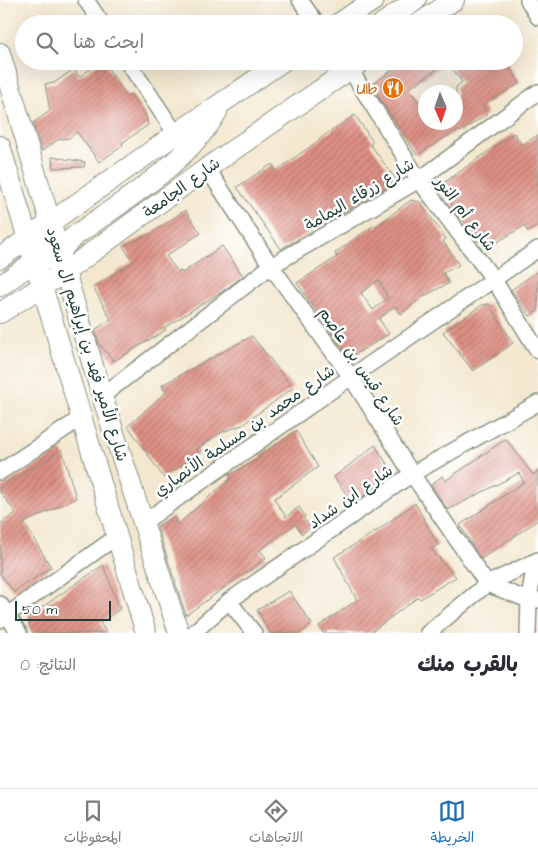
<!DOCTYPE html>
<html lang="ar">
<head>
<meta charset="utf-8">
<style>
	body { margin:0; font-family:"Architects Daughter","Playpen Sans Arabic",sans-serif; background:#f2f2f3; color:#2b2b33; direction:rtl }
	.compass { position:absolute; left:418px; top:85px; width:45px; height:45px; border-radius:50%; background:#fff; box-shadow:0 5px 20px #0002; rotate:178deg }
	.scale { position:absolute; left:15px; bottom:12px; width:96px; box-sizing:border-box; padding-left:5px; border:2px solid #1f3d34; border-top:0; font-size:14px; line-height:18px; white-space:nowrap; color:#1f3d34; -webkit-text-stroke:4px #fff; paint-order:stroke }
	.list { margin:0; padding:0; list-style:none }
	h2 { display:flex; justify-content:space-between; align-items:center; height:65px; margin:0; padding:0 20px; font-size:21px }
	h2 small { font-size:16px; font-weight:400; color:#7c7c81 }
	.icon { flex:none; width:28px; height:28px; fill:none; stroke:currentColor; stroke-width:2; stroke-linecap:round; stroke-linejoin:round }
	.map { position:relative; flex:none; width:538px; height:633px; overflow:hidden; direction:ltr }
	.search { position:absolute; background:#fff; box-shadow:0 5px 20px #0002; left:15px; right:15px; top:15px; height:55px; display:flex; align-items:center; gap:12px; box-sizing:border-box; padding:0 18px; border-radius:28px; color:#7c7c81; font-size:19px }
	.sheet { height:155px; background:#fff }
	nav { display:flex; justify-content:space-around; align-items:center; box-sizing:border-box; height:70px; border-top:1px solid #e1e1e2; background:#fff; font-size:14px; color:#7c7c81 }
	nav a { display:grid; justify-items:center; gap:2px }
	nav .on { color:#1f6fb2 }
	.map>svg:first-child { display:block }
</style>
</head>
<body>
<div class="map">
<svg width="538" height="633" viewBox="0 0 538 633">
	<defs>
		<pattern id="building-hatch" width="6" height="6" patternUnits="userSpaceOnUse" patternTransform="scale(1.25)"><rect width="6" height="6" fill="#dd8f83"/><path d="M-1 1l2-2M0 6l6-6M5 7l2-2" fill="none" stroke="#b3766c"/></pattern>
	</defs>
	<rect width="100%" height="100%" fill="#fff"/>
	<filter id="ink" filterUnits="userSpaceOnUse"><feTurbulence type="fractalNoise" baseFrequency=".02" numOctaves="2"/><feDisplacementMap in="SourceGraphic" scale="10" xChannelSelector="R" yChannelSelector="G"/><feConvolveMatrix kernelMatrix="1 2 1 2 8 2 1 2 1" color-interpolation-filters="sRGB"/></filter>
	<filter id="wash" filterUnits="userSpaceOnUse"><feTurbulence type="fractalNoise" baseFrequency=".0096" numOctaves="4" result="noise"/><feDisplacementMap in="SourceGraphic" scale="20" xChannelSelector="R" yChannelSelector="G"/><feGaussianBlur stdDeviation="1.12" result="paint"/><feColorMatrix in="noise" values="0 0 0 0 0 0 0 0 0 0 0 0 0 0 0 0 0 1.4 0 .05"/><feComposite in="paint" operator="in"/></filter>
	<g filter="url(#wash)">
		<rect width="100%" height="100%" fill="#f3e7cf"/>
		<g id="blocks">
			<g fill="url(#building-hatch)" fill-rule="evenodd">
				<polygon points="102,61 103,61 127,96 131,94 146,116 148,125 122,143 123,146 99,162 77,132 69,138 59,139 42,151 33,123 50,111 45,84 54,83 74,69 79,77"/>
				<path d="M397,61H506L520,83L482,106L487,114L460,132L458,130L417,155L371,85L394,69L391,66ZM448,62L462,82L456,87V122H426V103L422,105L408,89Z"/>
				<polygon points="355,115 373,142 370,144 397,181 281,249 237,187 272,164 276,171 322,138 322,137"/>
				<polygon points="514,133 522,145 538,135 538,226 528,232 524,226 494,244 489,236 478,242 462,219 461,220 459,217 441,185"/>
				<polygon points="52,157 85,162 84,167 53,168"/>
				<path d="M411,200L420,202L446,239L443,241L459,265L443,273L449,283L421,298L401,314L395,306L379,319L389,334L349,358L297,283L337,257L335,253L374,225L375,227ZM379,280L388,298L373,310L361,293Z"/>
				<polygon points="185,210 201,233 166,256 178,272 181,271 182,273 222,246 243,276 226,289 164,328 166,330 114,361 99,344 95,330 111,319 93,287 133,262 123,246 150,234"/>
				<polygon points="538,271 538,311 530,316 511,290"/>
				<polygon points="489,304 513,343 473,371 443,332 482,305"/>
				<polygon points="252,336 293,388 242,425 222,432 197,449 199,453 164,478 128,426 166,392 162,385"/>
				<polygon points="296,431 318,467 274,499 286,517 299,507 305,516 303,518 311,527 302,534 295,524 260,550 266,558 186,615 175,582 176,581 173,576 157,526 173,517 178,524 231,478 229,475 262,457 260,455"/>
				<polygon points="506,439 533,475 538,471 538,520 481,559 460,525 524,482 519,473 448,510 431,485 442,476 445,481"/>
				<polygon points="375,445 394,475 353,503 334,477"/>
				<polygon points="62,450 76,498 24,523 51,567 14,592 0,574 0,524 16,513 0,492 0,488"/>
				<polygon points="415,503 438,545 431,549 456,577 420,599 418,597 370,633 323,633 319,626 357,600 334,557 375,532"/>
				<polygon points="103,565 120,609 100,623 107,633 33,633 30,628 28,617"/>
				<polygon points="289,591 312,624 300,633 270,633 257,610"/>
			</g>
		</g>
	</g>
	<g filter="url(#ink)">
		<use href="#blocks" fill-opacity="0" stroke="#899282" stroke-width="1"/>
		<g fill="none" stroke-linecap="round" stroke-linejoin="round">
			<g stroke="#899282" stroke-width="18">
				<g id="minor">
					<polyline points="86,0 102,24"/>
					<polyline points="300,0 317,24"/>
					<polyline points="528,0 538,17"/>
					<polyline points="127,61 176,134"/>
					<polyline points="345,61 419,180 494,280 538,351"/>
					<polyline points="207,168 271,266 351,377 412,474 487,584 526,599 538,600"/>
					<polyline points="102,396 271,266 419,180 538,92"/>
					<polyline points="0,472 81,418"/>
					<polyline points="144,522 351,377 538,249"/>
					<polyline points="229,601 254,633"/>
					<polyline points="0,604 19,633"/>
					<polyline points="0,620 116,537"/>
					<polyline points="193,633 229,601 412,474 538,403"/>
					<polyline points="428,633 487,584 538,560"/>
					<polyline points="528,633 529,599 535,563"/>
				</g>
			</g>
			<g stroke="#899282" stroke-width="22">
				<g id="major">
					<polyline points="338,24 374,0"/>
					<polyline points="382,24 416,0"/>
					<polyline points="418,24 454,0"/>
					<polyline points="0,53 102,396 179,633"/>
					<polyline points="0,146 146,633"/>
					<polyline points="0,258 176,134 283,61"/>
					<path d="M53,261L67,243L76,235C125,199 185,165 217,112"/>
					<polyline points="0,286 28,266 41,249"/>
					<polyline points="0,313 65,272 207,168 362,61"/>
				</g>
			</g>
			<use href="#minor" stroke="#fff" stroke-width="15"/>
			<use href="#major" stroke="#fff" stroke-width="20"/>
		</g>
	</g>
	<defs>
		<g id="restaurant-disc" transform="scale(1.125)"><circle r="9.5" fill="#e8710a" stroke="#fff"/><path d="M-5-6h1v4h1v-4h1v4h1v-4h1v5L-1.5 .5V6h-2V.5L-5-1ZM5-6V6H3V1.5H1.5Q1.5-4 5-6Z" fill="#fff"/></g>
	</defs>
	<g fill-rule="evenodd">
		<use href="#restaurant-disc" x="393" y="88"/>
	</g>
	<g text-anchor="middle" stroke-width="5" stroke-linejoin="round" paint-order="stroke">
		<g font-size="16" fill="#c56008" stroke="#fff" text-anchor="end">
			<text x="377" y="94">Ulb</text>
		</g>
		<g font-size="16" fill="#1f3d34" stroke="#fff">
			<text transform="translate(181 187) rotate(-36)" y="6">شارع الجامعة</text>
			<text transform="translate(359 194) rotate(-31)" y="6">شارع زرقاء اليمامة</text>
			<text transform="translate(466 213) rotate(53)" y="6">شارع أم النور</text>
			<text transform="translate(88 344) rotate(73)" y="6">شارع الأمير فهد بن إبراهيم ال سعود</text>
			<text transform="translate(362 366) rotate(56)" y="6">شارع قيس بن عاصم</text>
			<text transform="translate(244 430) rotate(-35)" y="6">شارع محمد بن مسلمة الأنصاري</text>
			<text transform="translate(350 496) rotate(-35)" y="6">شارع ابن شداد</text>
		</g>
	</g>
</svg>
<svg class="compass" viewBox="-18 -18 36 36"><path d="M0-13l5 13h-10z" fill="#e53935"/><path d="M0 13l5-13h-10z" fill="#7c7c81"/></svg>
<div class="scale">50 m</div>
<div class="search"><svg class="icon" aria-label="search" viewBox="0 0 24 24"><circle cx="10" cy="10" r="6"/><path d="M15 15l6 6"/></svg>ابحث هنا</div>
</div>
<section class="sheet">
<h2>بالقرب منك<small>النتائج: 0</small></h2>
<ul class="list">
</ul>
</section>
<nav>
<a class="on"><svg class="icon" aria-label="map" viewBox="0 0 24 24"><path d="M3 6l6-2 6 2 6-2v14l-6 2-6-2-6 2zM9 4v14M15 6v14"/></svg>الخريطة</a>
<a><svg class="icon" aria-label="directions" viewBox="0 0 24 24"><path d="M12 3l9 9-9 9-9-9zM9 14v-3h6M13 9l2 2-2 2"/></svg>الاتجاهات</a>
<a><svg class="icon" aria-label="saved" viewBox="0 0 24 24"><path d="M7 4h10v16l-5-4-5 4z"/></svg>المحفوظات</a>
</nav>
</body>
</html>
